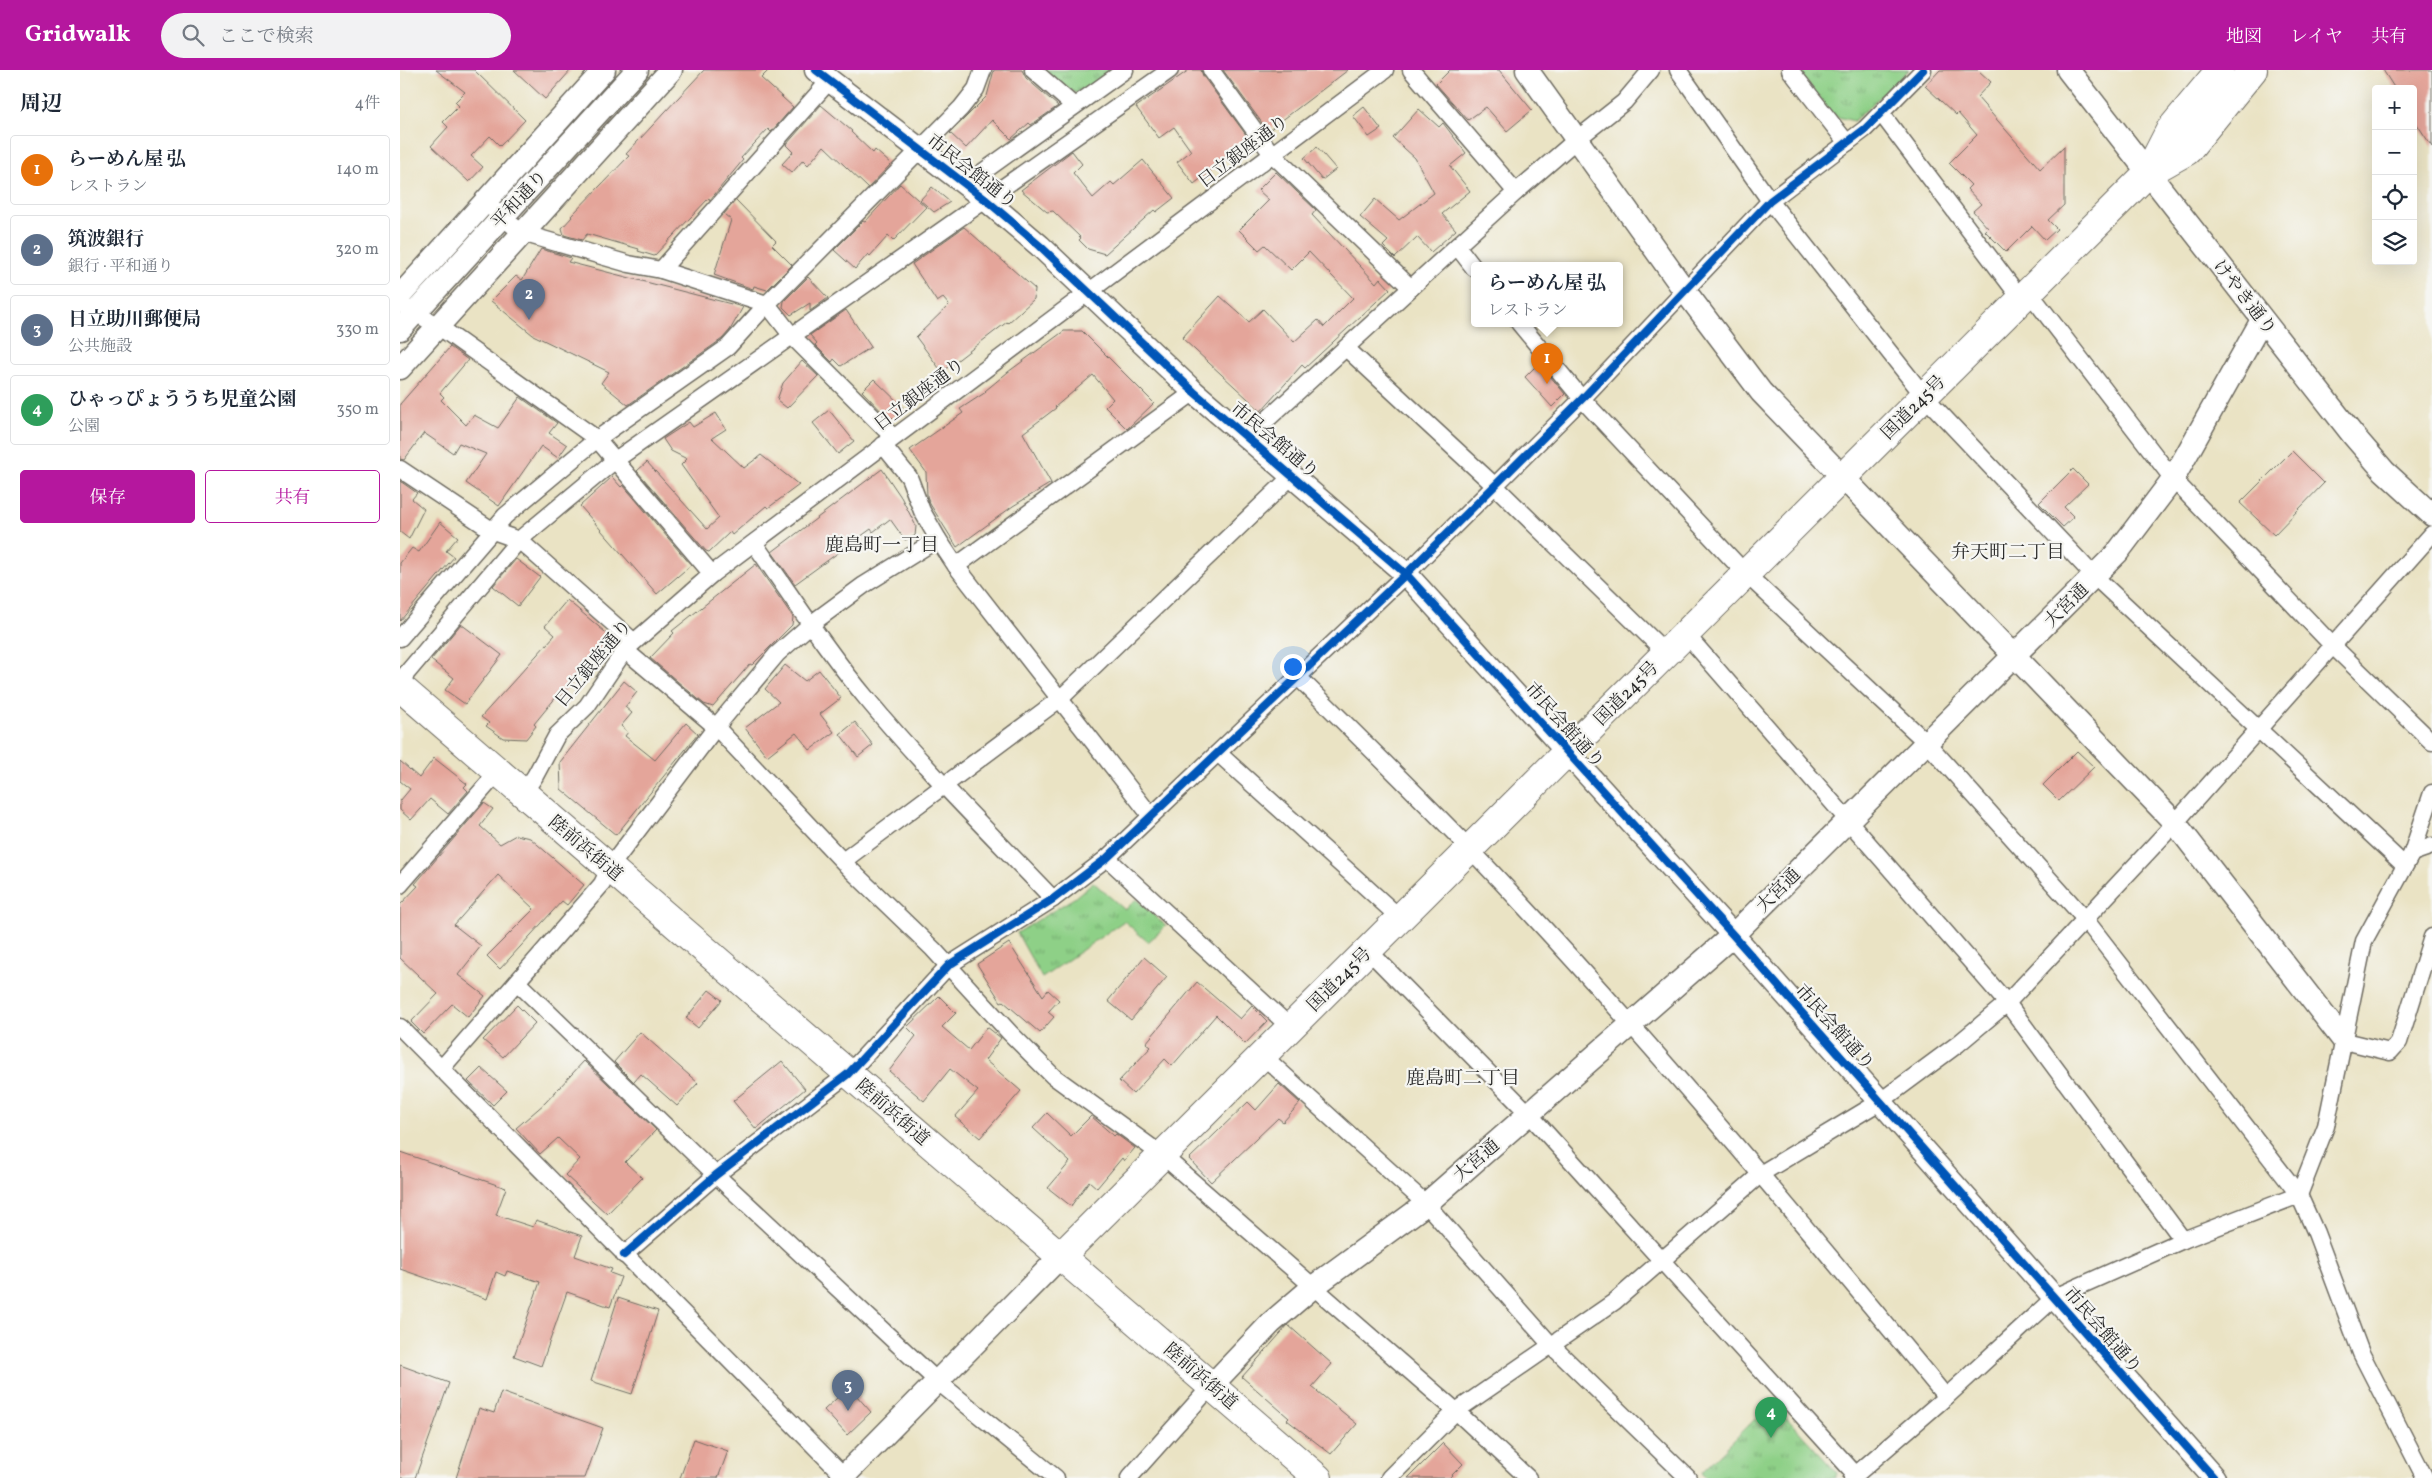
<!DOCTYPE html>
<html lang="ja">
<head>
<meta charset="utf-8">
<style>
	body { margin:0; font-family:Vollkorn,"Noto Serif JP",serif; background:#f2f2f3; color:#1f2937 }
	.controls { position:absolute; right:15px; top:15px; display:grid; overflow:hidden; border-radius:5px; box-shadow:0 5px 20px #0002 }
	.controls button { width:45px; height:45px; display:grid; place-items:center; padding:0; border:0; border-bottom:1px solid #e0e1e3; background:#fff; color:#1f2937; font:25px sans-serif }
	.you { position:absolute; left:892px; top:596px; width:18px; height:18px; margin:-12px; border:4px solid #fff; border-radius:50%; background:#1a73e8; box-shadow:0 0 0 8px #1a73e833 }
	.badge { display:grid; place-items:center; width:32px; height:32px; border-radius:50%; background:#b5179e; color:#fff; font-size:16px; font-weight:700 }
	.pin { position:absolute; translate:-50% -41px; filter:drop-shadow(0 1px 2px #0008) }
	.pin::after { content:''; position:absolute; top:26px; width:18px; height:15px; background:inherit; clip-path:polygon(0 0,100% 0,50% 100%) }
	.popup { position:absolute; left:1071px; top:192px; width:152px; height:65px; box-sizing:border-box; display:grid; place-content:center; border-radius:5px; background:#fff; filter:drop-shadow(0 1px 4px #0005); font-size:16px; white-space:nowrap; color:#747a83 }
	.popup b { font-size:19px; color:#1f2937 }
	.popup::after { content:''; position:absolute; left:50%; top:100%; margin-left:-10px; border:10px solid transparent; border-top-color:#fff }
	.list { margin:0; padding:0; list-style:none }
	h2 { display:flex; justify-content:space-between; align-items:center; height:65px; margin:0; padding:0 20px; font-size:21px }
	h2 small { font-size:16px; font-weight:400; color:#747a83 }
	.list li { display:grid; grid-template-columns:32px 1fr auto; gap:15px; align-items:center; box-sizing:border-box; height:70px; margin:0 10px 10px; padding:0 10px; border:1px solid #e0e1e3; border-radius:5px }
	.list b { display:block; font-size:19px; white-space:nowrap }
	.list p { margin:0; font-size:16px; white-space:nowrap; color:#747a83 }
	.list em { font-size:16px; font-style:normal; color:#747a83 }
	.actions { display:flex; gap:10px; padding:15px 20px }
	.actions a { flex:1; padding:11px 0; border:1px solid #b5179e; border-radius:5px; text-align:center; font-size:18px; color:#b5179e }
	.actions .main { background:#b5179e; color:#fff }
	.icon { flex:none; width:28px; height:28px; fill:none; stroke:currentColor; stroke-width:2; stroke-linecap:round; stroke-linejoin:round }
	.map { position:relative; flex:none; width:2032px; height:1408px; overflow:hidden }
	header { display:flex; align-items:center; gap:30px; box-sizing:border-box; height:70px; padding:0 25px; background:#b5179e; color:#fff }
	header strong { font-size:24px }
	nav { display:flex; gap:28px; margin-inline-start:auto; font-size:18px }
	.search { width:350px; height:45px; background:#f2f2f3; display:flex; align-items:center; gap:12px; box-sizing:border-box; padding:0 18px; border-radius:28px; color:#747a83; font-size:19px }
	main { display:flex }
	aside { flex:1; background:#fff }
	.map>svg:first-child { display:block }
</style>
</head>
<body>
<header>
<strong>Gridwalk</strong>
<div class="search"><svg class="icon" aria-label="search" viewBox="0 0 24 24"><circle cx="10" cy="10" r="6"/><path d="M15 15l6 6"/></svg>ここで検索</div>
<nav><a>地図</a><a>レイヤ</a><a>共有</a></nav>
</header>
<main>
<aside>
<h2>周辺<small>4件</small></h2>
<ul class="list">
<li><span class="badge" style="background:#e8710a">1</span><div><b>らーめん屋 弘</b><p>レストラン</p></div><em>140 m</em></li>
<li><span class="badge" style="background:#5c6f8a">2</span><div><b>筑波銀行</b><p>銀行 · 平和通り</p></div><em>320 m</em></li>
<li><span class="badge" style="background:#5c6f8a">3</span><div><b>日立助川郵便局</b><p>公共施設</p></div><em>330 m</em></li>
<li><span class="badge" style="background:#2e9e5b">4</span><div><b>ひゃっぴょううち児童公園</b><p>公園</p></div><em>350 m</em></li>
</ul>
<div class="actions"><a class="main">保存</a><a>共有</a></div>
</aside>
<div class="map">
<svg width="2032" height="1408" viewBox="0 0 2032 1408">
	<defs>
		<pattern id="grass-tufts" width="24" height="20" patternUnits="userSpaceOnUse" patternTransform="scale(1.25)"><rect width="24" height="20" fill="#8ed087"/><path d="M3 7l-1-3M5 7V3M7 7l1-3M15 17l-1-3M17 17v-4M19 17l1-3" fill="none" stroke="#74a96f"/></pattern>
	</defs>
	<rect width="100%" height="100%" fill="#f6f6f2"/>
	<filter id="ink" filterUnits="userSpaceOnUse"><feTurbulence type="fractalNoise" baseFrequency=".02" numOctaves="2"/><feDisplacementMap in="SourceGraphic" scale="10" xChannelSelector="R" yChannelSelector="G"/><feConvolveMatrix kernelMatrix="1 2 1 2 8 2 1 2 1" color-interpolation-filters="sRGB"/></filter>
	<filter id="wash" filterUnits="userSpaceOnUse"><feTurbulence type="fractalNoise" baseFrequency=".0096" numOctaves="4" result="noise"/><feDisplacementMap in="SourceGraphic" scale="20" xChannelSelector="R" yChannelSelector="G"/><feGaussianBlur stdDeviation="1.12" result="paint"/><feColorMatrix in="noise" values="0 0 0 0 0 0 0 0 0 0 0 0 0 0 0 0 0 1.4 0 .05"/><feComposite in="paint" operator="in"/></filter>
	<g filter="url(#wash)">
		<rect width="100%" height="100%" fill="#eae3c4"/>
		<g fill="url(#grass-tufts)" stroke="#5c7e59">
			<path d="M643,0H719C677,29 684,33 643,0Z"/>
			<polygon points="1397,0 1509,0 1454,51 1433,46"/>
			<polygon points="693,812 725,840 736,829 766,856 748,872 724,851 642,908 617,863 674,828"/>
			<polygon points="1372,1332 1437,1403 1435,1408 1306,1408 1301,1403"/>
		</g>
		<g id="blocks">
			<g fill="#e4a59a">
				<polygon points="36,0 74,0 125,50 100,76 90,66 71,86 83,97 69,112 31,76 48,57 43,52 59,36 55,32 65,22"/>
				<polygon points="114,0 171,0 145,29"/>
				<polygon points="304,0 369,0 361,8 393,37 371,62 368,59 341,88 343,90 310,130 309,128 254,186 238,181 239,179 187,164 182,170 164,165 162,158 172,147 171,146 229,86 226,84"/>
				<polygon points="594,0 622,0 626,8 658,36 631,55 629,53 611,69 592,50 566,78 550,63 587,26"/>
				<polygon points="789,0 801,0 803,6 852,73 839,82 837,80 794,114 777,92 791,81 774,57 759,68 736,37"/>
				<polygon points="823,0 948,0 868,61"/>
				<polygon points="1050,0 1099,0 1132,40 1107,61 1086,37 1068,50 1036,14"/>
				<polygon points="1540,0 1578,0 1591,12 1577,27 1640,99 1664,76 1664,135 1648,150 1657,159 1645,170 1632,156 1606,182 1585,161 1588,158 1573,141 1581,134 1567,119 1571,115 1549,93 1577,65 1558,43 1556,45 1525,16"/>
				<polygon points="1983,0 2032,0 2032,77 2013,48 2013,19 1995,19"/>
				<polygon points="421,35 452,61 451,62 473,83 475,80 491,94 468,118 424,76 408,95 403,90 392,103 382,94 393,82 386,75"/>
				<polygon points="964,37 981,59 969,67 953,46"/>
				<polygon points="1019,39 1039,57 1043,53 1066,83 1050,96 1070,121 1042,144 1056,160 1031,182 1017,167 995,188 983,176 988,171 960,147 975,129 999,150 1034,123 1015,88 993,68"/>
				<polygon points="917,77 936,99 922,110 904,88"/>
				<polygon points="672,81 682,94 673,103 693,128 711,112 714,115 743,90 774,128 756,142 754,140 705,184 688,179 679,170 681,168 653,141 647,142 621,120"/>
				<polygon points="876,102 916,140 912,145 976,213 980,208 990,219 905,298 902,295 861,341 782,268 820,226 849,252 863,239 894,272 918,250 924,257 953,228 909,182 891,200 865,175 859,180 839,160 869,130 858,120"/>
				<polygon points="500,114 526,137 493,171 488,166 470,186 468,184 455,199 434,180 463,151 465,152"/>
				<polygon points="532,117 550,132 534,142 520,130"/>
				<polygon points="336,130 376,171 372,175 392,195 367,220 354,216 353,219 314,205 331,150 324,144"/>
				<polygon points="564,157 635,219 634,229 608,253 607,252 542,302 516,267 549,235 543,228 537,232 512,194"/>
				<polygon points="141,179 171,188 168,192 343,237 330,260 322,269 228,335 201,313 209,302 133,265 91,231 116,206 122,210"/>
				<polygon points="408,207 428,228 410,241 410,233 391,245 383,237 384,231"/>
				<polygon points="446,240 471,277 441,296 434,289 432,292 415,275 417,273 410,265"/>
				<polygon points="664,261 682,261 754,333 727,359 705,337 713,329 693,305 655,337 656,338 623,363 651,413 613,436 557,477 530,434 527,426 526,402 510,380 563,343 560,339 586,322 585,321 608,302"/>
				<polygon points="50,277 68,290 40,323 44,327 41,330 66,355 74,345 98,358 120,327 157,353 149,363 167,375 158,388 141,376 99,436 66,413 86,384 59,373 53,383 24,363 4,390 0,389 0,334"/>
				<polygon points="402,291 418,306 387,338 377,330 383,313"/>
				<polygon points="1139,293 1165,324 1152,337 1125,307"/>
				<polygon points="474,309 503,337 490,350 462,321"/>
				<polygon points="429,340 454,371 438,384 413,353"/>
				<polygon points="316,343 326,359 312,368 344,398 361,385 399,415 368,438 366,436 332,465 330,462 309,482 306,481 237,401 247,392 307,459 319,448 281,395 287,389 271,381 263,369 289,352 293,357"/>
				<polygon points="1892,381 1924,413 1874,465 1840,433"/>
				<polygon points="482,399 501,427 516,456 515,466 505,470 490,449 473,462 471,459 395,514 372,482"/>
				<polygon points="1673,399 1688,414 1664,437 1674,447 1663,457 1639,433"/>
				<polygon points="212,407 221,417 223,415 291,495 257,524 180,436"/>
				<polygon points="0,411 17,423 12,429 24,439 9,469 0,462"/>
				<polygon points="40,452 58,467 46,481 54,487 0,551 0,493 12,478 19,482"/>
				<polygon points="116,489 140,507 118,536 93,516"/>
				<polygon points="356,494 393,547 392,555 352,595 350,594 313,637 304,634 250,588 274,563 272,561"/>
				<polygon points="167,530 211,567 159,628 157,626 134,654 136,656 126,669 103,668 86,656 89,653 81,647 155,565 145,556"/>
				<polygon points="61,554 102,585 65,634 45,620 54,608 31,590"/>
				<polygon points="385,595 405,611 419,600 441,628 420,644 434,662 410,680 396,663 367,686 345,658 379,632 365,619"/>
				<polygon points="224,611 237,622 225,637 232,643 221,656 228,662 225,666 255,690 286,653 298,664 216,765 161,719 160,692"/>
				<polygon points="455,652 473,675 458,687 440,664"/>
				<polygon points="1677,681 1694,697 1659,731 1643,715"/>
				<polygon points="34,688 67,714 64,717 68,721 48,744 30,729 11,750 0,740 0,731 10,719 0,711 0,691 19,708"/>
				<polygon points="84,733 93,739 80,756 100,774 116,765 130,768 184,815 167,835 162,831 100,899 87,886 134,839 98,805 54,855 81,876 58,905 85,926 68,947 52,934 23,964 11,952 38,924 0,888 0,835 18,816 15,814"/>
				<polygon points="609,873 643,926 648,920 659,930 648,942 654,947 640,963 603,931 601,932 577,894"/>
				<polygon points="744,887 767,907 731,950 708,931"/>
				<polygon points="797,912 840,949 852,936 867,951 845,974 816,945 772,996 765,989 733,1024 719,1011 751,977 746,973"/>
				<polygon points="309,920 322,930 298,958 286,948"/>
				<polygon points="539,926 556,943 542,957 569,980 587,957 601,968 585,990 621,1021 580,1068 555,1047 578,1021 550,999 524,1031 489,1001 516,966 507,957"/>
				<polygon points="117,935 135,953 103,987 83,970"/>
				<polygon points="240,962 298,1013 277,1036 241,1004 234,1012 214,992"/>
				<polygon points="184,991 256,1060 225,1092 242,1108 207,1144 165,1105 180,1089 158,1068 140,1084 116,1058 145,1033"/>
				<polygon points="382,991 405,1019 356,1059 333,1031"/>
				<polygon points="81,998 107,1021 93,1035 68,1011"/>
				<polygon points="879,1014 900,1033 883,1052 878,1048 811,1112 789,1089 848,1032 856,1040"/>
				<polygon points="647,1043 671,1066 691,1046 714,1066 716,1064 735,1078 724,1091 722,1088 697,1118 689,1111 671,1136 648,1118 670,1092 633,1058"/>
				<polygon points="0,1082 106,1118 96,1145 133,1157 136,1150 182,1166 175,1186 212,1199 210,1203 221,1207 210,1237 167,1222 141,1296 114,1286 140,1212 107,1201 105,1206 96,1202 87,1229 0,1199"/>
				<polygon points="218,1228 258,1241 232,1324 191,1311"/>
				<polygon points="888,1255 932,1294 912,1317 957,1354 931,1384 887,1350 889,1348 842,1307"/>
				<polygon points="0,1295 49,1313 15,1408 0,1408"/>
				<polygon points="449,1317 471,1342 447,1365 424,1340"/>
				<polygon points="101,1322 203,1358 185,1408 56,1408 79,1338 94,1343"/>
				<polygon points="294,1369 328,1381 318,1408 280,1408"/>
				<polygon points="1043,1373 1063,1394 1049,1408 1008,1408"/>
			</g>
		</g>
	</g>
	<g filter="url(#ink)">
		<use href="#blocks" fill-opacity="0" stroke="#6e6b61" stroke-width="1"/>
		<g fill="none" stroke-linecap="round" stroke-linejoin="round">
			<g stroke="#6e6b61" stroke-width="19">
				<g id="street">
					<polyline points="633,0 674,36"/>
					<polyline points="811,0 871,83 1011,218"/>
					<polyline points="1011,0 1116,122"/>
					<polyline points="1278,0 1370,131 1524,326 1694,506 2004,795"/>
					<polyline points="1390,0 1447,73"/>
					<polyline points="1481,43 1621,229"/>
					<polyline points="566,114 725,0"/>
					<polyline points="94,140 122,163 229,194 261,200 367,234 392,266 493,367"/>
					<polyline points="1057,176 1074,198"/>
					<polyline points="261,200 430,10"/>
					<polyline points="1629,222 1773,409 1933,576 2032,672"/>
					<polyline points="5,237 38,256 197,369 312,504"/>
					<polyline points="1119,253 1182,329 1345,503 1527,673 1685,849 1899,1125 1916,1163 1961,1283 2025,1408"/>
					<polyline points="946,278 1095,416 1266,583"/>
					<polyline points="848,367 1116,122 1176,70 1224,32 1251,0"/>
					<polyline points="483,375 509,407 522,441 538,469"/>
					<polyline points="0,399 93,461 119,470 233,571"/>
					<path d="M354,473C391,525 426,580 467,629C525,699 591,764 653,829"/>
					<polyline points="556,496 751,746"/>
					<polyline points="1285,563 1607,933 1783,1170"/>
					<polyline points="0,568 105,446 197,369 328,277 367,234 561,38 576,19 583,0"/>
					<polyline points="225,580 316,657 450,799 533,879 610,963 653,1006 762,1085 1056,1341 1128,1408"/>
					<path d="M897,606C955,663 1013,720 1070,779C1237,954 1392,1140 1546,1327"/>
					<polyline points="0,611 119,470 214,391 770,0"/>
					<polyline points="818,683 1000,848"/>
					<polyline points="123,724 135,706 157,665 187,636 225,580 312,504 985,0"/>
					<polyline points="2012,783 2032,776"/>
					<polyline points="707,788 890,957"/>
					<polyline points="443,791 661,628 893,405"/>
					<polyline points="0,815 97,703"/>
					<polyline points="968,880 1129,1044 1455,1404"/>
					<polyline points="118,913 316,1105 536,1310 656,1408"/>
					<polyline points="0,957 446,1408"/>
					<polyline points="1944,971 1990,982 1999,972 2032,867"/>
					<polyline points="862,985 1026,1134 1151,1275 1288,1408"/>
					<polyline points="41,999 202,814 210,797 316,657 377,584 411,554 464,515 538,469 556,496 794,322"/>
					<polyline points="224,1185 316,1105 448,1004 549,895 653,829 707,788 1006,504 1182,329 1370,131 1465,59 1523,0"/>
					<polyline points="729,1408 812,1315"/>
					<polyline points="989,1408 1056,1341 1214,1232 1362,1103 1481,1031 1558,974 1607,933 1775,753 2032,464"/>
					<polyline points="1452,1408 1546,1327 1655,1227 1783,1170 1899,1125 1926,1056 1964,871 2012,783 2032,723"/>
				</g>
			</g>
			<g stroke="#6e6b61" stroke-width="25">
				<g id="secondary">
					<polyline points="416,0 586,130 640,176 794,322 1006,504 1333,865 1814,1408"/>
					<polyline points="1127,0 1285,221 1361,322 1775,753 1944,971"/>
					<polyline points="1668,0 1953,365 1984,401 2032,445"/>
					<polyline points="0,226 204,0"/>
					<polyline points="0,259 237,0"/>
					<polyline points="0,298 271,0"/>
					<polyline points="812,1315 871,1253 913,1217 1026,1134 1333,865 1717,483 1773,409 1862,250"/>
					<polyline points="442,1408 661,1186"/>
				</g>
			</g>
			<g stroke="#6e6b61" stroke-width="30">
				<g id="highway">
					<polyline points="1748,103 1770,60 1820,0"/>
					<polyline points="0,617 918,1408"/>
					<polyline points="661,1186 1748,103 1787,81 1853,0"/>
				</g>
			</g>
			<use href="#street" stroke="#fff" stroke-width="16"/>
			<use href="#secondary" stroke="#fff" stroke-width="22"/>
			<use href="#highway" stroke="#fff" stroke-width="28"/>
			<g stroke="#f6f6f2" stroke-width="11">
				<g id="cycleway">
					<polyline points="416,0 586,130 640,176 794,322 1006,504 1333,865 1814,1408"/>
					<polyline points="224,1185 316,1105 448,1004 549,895 653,829 707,788 1006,504 1182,329 1370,131 1465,59 1523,0"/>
				</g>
			</g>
			<use href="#cycleway" stroke="#0057b8" stroke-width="8"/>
		</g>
	</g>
	<g text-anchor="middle" stroke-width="4.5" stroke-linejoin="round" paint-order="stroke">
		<g font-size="18" fill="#2b2b2b" stroke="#f6f6f2">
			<text transform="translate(843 81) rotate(-37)" y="6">日立銀座通り</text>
			<text transform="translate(572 101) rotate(38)" y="6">市民会館通り</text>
			<text transform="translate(119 129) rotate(-47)" y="6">平和通り</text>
			<text transform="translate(1845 227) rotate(52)" y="6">けやき通り</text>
			<text transform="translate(519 324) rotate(-37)" y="6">日立銀座通り</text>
			<text transform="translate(1513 337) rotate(-45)" y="6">国道245号</text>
			<text transform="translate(875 370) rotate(40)" y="6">市民会館通り</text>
			<text transform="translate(1666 535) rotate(-45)" y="6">大宮通</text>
			<text transform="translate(193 593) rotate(-50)" y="6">日立銀座通り</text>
			<text transform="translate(1226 623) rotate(-45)" y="6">国道245号</text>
			<text transform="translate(1165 655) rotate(48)" y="6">市民会館通り</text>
			<text transform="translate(186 778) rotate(40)" y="6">陸前浜街道</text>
			<text transform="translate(1378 820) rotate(-45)" y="6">大宮通</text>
			<text transform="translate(939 909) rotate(-45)" y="6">国道245号</text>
			<text transform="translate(1435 957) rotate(48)" y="6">市民会館通り</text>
			<text transform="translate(493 1042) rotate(41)" y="6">陸前浜街道</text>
			<text transform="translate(1076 1090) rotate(-41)" y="6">大宮通</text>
			<text transform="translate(1703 1260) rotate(49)" y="6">市民会館通り</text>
			<text transform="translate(801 1306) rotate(41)" y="6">陸前浜街道</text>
		</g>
		<g font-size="19" fill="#2b2b2b" stroke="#f6f6f2">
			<text x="482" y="481">鹿島町一丁目</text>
			<text x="1608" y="488">弁天町二丁目</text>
			<text x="1063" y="1014">鹿島町二丁目</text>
		</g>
	</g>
</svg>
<div class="controls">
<button>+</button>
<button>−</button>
<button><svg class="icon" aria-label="locate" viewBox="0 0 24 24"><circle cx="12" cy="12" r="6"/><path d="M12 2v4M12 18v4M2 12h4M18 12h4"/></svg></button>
<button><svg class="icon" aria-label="layers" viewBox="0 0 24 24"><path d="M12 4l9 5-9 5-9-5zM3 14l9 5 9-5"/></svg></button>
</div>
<div class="you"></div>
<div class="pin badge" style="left:1147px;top:314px;background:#e8710a">1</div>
<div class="popup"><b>らーめん屋 弘</b>レストラン</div>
<div class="pin badge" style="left:129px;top:250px;background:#5c6f8a">2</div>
<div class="pin badge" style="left:448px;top:1341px;background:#5c6f8a">3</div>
<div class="pin badge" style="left:1371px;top:1368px;background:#2e9e5b">4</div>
</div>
</main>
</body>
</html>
